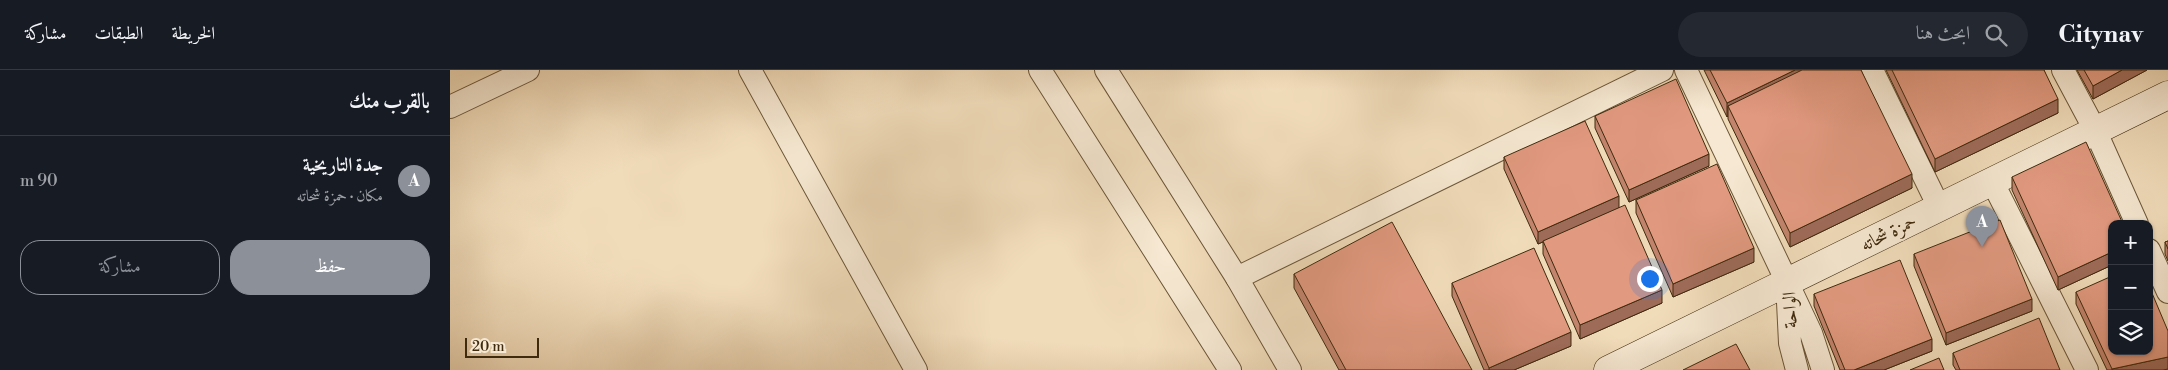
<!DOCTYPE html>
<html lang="ar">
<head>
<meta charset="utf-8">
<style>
	body { margin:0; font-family:"Libre Bodoni",Amiri,serif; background:#242831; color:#f1f3f6; direction:rtl }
	.controls { position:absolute; right:15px; bottom:15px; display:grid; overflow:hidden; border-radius:10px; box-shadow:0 1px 4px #0004 }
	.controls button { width:45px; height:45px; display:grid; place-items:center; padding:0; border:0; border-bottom:1px solid #363941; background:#171b24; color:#f1f3f6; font:25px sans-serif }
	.scale { position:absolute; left:15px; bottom:12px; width:74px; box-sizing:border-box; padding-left:5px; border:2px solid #3f2a0d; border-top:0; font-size:14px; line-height:18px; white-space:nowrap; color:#3f2a0d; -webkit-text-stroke:4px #f6e8d2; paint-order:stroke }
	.you { position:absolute; left:1199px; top:208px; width:18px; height:18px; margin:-12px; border:4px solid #fff; border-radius:50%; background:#1a73e8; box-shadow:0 0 0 8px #1a73e833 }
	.badge { display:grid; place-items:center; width:32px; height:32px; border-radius:50%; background:#8c9099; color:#fff; font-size:16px; font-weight:700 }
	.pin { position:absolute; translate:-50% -41px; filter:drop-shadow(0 1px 2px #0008) }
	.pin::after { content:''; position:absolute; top:26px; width:18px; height:15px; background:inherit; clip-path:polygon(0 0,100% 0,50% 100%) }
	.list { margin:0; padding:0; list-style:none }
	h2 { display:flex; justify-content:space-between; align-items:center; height:65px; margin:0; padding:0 20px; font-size:21px }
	h2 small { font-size:16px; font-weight:400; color:#9ea1a6 }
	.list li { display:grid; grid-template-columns:32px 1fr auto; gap:15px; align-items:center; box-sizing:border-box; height:90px; padding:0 20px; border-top:1px solid #363941 }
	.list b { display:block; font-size:19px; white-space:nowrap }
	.list p { margin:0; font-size:16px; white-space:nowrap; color:#9ea1a6 }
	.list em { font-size:16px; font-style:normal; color:#9ea1a6 }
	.actions { display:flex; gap:10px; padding:15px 20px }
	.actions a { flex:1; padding:11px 0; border:1px solid #8c9099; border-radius:20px; text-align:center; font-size:18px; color:#8c9099 }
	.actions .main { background:#8c9099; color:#fff }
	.icon { flex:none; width:28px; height:28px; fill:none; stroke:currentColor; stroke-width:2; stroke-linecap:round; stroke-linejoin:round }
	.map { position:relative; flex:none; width:1718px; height:300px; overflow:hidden; direction:ltr }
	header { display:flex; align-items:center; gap:30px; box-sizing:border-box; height:70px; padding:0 25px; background:#171b24; border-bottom:1px solid #363941 }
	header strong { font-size:24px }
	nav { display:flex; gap:28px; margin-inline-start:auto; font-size:18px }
	.search { width:350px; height:45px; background:#242831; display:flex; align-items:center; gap:12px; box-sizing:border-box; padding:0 18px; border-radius:28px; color:#9ea1a6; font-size:19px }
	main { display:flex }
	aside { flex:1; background:#171b24 }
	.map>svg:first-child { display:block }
</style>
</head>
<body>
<header>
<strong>Citynav</strong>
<div class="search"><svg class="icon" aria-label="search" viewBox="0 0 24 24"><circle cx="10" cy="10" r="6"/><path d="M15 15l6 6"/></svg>ابحث هنا</div>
<nav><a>الخريطة</a><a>الطبقات</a><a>مشاركة</a></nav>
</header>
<main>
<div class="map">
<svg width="1718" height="300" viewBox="0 0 1718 300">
	<rect width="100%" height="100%" fill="#f1dcba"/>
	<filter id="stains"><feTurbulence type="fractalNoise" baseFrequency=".004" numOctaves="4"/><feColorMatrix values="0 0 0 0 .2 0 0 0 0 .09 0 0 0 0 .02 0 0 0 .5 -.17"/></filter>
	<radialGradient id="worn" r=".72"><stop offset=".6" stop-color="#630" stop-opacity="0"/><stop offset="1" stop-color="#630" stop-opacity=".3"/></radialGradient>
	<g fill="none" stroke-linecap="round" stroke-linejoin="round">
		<g stroke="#6c5638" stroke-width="24">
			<g id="street">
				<polyline points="300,0 466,300"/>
				<polyline points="590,0 780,300"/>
				<polyline points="656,0 787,208 840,300"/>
				<polyline points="1236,0 1337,212"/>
				<polyline points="1422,0 1489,137"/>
				<polyline points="1613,0 1645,60 1687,154"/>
				<polyline points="0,37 78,0"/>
				<polyline points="1542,111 1637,300"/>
				<polyline points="1699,180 1718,222"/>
				<polyline points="787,208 1212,0"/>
				<polyline points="1347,300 1340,273 1337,212 1361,263 1373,300"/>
			</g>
		</g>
		<g stroke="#3f2a0d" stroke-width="29">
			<polyline id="secondary" points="1158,300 1718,25"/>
		</g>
		<use href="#street" stroke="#f6e8d2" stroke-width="22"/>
		<use href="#secondary" stroke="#f6e8d2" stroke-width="28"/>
	</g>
	<g fill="#c2846d" stroke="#3f2a0d">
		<polygon points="1254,0 1411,0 1462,118 1340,177 1278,49 1278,46 1277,47"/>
		<polygon points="1436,0 1594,0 1608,43 1485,102"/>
		<polygon points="1627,0 1697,0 1643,29"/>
		<polygon points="1145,46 1259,96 1179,132 1145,58"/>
		<polygon points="1054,87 1169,138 1212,233 1130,269 1093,184 1093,172 1088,174 1054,99"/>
		<polygon points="1562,107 1662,154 1662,195 1608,220 1562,120"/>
		<polygon points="1186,130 1304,192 1223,227 1186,143"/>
		<polygon points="1718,171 1718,191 1715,184 1715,172"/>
		<polygon points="1464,184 1582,241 1496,275 1464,196"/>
		<polygon points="844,204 1022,300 889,300 844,218"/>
		<polygon points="1002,213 1121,276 1064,300 1034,300 1002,226"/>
		<polygon points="1626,222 1718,299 1713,300 1657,300 1626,234"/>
		<polygon points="1364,224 1482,281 1434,300 1390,300 1364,236"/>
		<polygon points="1503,283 1610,300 1506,300 1503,295"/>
	</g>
	<g fill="#9e6b59" stroke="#3f2a0d">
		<polygon points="1345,0 1373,0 1278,36 1278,46 1277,47 1277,33"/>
		<polygon points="1672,0 1697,0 1643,29 1643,16"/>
		<polygon points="1608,29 1608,43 1485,102 1485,89"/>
		<polygon points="1259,84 1259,96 1179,132 1179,120"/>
		<polygon points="1462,104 1462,118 1340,177 1340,163"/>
		<polygon points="1169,126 1169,138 1088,174 1088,162"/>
		<polygon points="1304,178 1304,192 1223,227 1223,214"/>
		<polygon points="1662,182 1662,195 1608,220 1608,207"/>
		<polygon points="1212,220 1212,233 1130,269 1130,255"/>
		<polygon points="1582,229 1582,241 1496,275 1496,263"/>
		<polygon points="1121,262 1121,276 1064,300 1039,300 1039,298"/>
		<polygon points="1482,269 1482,281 1434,300 1404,300"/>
		<polygon points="1718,287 1718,299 1713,300 1662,300 1662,299"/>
	</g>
	<g fill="#e1997f" stroke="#3f2a0d">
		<polygon points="1260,0 1345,0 1277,33"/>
		<polygon points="1352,0 1411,0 1462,104 1340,163 1278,36"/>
		<polygon points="1442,0 1594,0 1608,29 1485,89"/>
		<polygon points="1634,0 1672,0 1643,16"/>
		<polygon points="1226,9 1259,84 1179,120 1145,46"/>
		<polygon points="1135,51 1169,126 1088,162 1054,87"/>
		<polygon points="1636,72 1673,154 1662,154 1662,182 1608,207 1562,107"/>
		<polygon points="1267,94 1304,178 1223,214 1186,130"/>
		<polygon points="1175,135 1212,220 1130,255 1093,171"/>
		<polygon points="1550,150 1582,229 1496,263 1464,184"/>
		<polygon points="942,152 1022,300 896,300 844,204"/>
		<polygon points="1718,171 1718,179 1715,172"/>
		<polygon points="1084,178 1121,262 1039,298 1002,213"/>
		<polygon points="1450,190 1482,269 1404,300 1395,300 1364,224"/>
		<polygon points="1662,206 1662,281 1699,281 1699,216 1718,261 1718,287 1662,299 1626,222"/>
		<polygon points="1589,248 1610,300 1510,300 1503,283"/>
		<polygon points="1286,274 1300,300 1233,300"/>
		<polygon points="1489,288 1494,300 1460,300"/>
	</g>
	<g text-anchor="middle" stroke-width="4" stroke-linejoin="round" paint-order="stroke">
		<g font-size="19" fill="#3f2a0d" stroke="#f6e8d2">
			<text transform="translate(1438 162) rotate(-26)" y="7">حمزة شحاته</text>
			<text transform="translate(1339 240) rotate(-92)" y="7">الواحة</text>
		</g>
	</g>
	<rect width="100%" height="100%" filter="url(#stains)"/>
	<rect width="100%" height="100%" fill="url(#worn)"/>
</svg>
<div class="controls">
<button>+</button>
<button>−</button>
<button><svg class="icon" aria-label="layers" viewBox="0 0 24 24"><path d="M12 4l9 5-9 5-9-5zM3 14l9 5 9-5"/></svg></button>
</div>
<div class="scale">20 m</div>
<div class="you"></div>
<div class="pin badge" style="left:1532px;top:177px">A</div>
</div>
<aside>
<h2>بالقرب منك<small></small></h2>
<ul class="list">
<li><span class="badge">A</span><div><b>جدة التاريخية</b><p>مكان · حمزة شحاته</p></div><em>90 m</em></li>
</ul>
<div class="actions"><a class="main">حفظ</a><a>مشاركة</a></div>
</aside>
</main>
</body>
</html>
